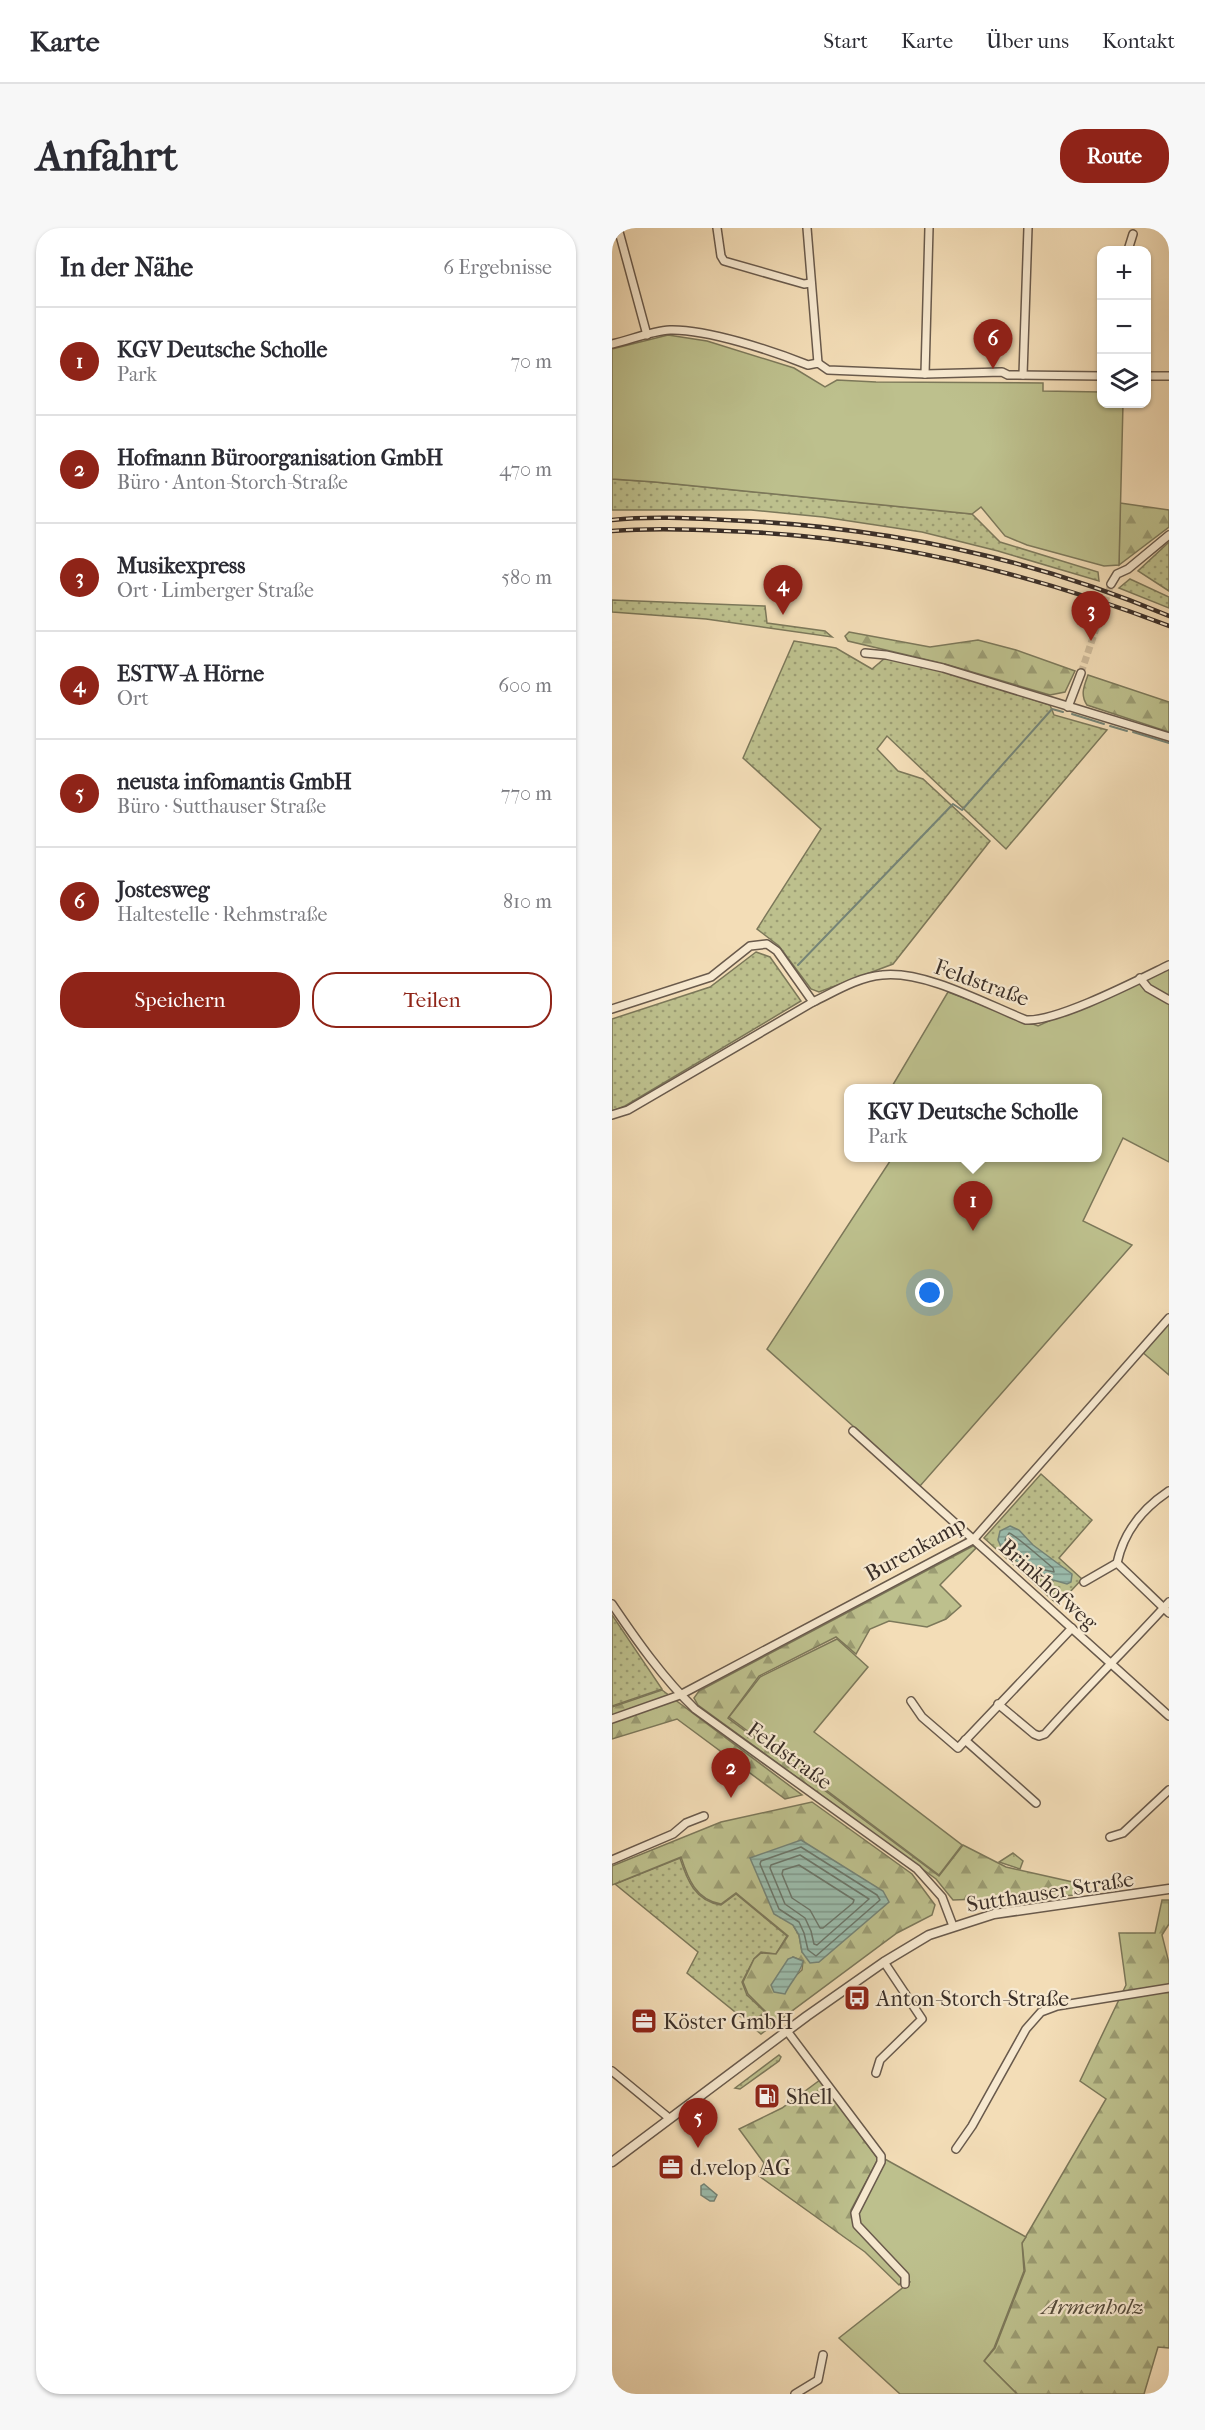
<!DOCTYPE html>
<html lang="de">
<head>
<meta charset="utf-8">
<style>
	body { margin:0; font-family:"IM FELL French Canon",serif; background:#f7f7f7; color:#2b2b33 }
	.controls { position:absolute; right:18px; top:18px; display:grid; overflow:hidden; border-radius:12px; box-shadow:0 2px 4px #0004 }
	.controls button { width:54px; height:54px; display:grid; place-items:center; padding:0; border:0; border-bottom:2px solid #e1e1e2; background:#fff; color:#2b2b33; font:30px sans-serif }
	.you { position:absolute; left:318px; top:1065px; width:21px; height:21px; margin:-15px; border:4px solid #fff; border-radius:50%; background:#1a73e8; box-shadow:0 0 0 9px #1a73e833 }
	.badge { display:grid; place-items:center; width:39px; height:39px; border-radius:50%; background:#8f2418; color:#fff; font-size:20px; font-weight:700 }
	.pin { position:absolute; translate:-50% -50px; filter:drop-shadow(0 2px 3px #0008) }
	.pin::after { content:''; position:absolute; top:32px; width:21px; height:18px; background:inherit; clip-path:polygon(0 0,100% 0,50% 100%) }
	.popup { position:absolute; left:232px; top:856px; width:258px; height:78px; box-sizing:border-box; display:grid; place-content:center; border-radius:12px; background:#fff; filter:drop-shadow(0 2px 4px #0005); font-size:20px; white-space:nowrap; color:#7c7c81 }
	.popup b { font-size:22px; color:#2b2b33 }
	.popup::after { content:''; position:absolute; left:50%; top:100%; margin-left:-12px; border:12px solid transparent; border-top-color:#fff }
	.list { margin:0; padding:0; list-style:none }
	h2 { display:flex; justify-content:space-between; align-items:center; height:78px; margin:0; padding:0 24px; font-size:26px }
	h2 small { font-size:20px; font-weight:400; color:#7c7c81 }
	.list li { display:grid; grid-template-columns:39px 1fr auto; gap:18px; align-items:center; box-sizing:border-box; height:108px; padding:0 24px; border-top:2px solid #e1e1e2 }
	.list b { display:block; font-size:22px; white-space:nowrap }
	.list p { margin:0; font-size:20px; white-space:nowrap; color:#7c7c81 }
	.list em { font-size:20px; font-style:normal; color:#7c7c81 }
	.actions { display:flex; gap:12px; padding:18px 24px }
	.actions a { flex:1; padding:14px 0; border:2px solid #8f2418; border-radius:24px; text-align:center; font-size:21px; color:#8f2418 }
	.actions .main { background:#8f2418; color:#fff }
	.icon { flex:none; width:33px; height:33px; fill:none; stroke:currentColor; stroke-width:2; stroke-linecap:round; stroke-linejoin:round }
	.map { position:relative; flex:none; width:557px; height:2166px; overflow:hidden; border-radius:24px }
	header { display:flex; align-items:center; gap:36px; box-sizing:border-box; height:84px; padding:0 30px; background:#fff; border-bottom:2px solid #e1e1e2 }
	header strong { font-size:28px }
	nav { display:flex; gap:33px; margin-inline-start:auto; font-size:21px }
	.intro { display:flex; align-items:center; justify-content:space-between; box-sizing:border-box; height:144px; padding:0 36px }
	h1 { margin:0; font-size:42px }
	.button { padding:15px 27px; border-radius:24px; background:#8f2418; color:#fff; font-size:21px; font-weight:700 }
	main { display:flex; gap:36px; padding:0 36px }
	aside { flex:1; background:#fff; border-radius:24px; box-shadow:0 2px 4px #0004 }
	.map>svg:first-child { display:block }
</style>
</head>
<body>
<header>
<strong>Karte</strong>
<nav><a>Start</a><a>Karte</a><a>Über uns</a><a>Kontakt</a></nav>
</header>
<div class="intro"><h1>Anfahrt</h1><a class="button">Route</a></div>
<main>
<aside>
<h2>In der Nähe<small>6 Ergebnisse</small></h2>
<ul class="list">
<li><span class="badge">1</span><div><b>KGV Deutsche Scholle</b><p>Park</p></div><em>70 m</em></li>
<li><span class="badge">2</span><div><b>Hofmann Büroorganisation GmbH</b><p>Büro · Anton-Storch-Straße</p></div><em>470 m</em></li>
<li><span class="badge">3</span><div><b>Musikexpress</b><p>Ort · Limberger Straße</p></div><em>580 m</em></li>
<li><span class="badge">4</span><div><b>ESTW-A Hörne</b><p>Ort</p></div><em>600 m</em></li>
<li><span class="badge">5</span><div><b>neusta infomantis GmbH</b><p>Büro · Sutthauser Straße</p></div><em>770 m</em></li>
<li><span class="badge">6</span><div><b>Jostesweg</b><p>Haltestelle · Rehmstraße</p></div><em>810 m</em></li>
</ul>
<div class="actions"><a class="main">Speichern</a><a>Teilen</a></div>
</aside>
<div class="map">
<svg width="557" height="2166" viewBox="0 0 557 2166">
	<defs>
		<pattern id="grass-dots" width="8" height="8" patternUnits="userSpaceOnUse" patternTransform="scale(1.5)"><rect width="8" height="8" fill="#bdc08d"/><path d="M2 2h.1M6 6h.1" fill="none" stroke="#9b9c73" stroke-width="1.8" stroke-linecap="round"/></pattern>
		<pattern id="forest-firs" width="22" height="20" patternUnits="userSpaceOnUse" patternTransform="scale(1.5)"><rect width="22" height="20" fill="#bdc08d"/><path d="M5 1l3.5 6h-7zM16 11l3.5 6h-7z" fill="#9b9c73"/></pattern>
		<pattern id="park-crowns" width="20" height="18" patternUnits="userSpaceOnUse" patternTransform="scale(1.5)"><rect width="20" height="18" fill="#bdc08d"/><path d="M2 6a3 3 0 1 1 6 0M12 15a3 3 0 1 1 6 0" fill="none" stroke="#9b9c73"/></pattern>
		<pattern id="water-rules" width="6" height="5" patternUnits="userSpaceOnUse" patternTransform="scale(1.5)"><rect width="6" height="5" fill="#9bbcac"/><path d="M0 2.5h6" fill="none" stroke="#80998c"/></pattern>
	</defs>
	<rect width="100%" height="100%" fill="#f3ddb7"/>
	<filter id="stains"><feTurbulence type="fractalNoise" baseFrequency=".00333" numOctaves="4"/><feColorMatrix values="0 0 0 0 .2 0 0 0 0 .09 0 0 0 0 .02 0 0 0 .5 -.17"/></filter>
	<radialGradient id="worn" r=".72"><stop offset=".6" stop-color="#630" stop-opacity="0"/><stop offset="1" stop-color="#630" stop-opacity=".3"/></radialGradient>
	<g fill="url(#grass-dots)" stroke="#7c785a" stroke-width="1.5">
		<polygon points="0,251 43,254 360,286 388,314 486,344 487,353 386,323 310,304 211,289 139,282 0,282"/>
		<polygon points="557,314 557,363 526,343"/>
		<polygon points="518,351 557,369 557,380 507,360"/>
		<polygon points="0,372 153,378 155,395 213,403 220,409 94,391 0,384"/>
		<polygon points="182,413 224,420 260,441 273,430 330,443 438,477 442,487 495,502 394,621 275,508 265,521 286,543 311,551 378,613 281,736 207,764 199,761 167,718 145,701 209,601 131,530"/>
		<polygon points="144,724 158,729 189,773 13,878 0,883 0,791 98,759"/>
		<polygon points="429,1246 480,1292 447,1330 470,1351 446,1377 372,1310"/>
		<polygon points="0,1387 50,1461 0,1478"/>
		<path d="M68,1630C75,1652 83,1673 109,1677L124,1666L175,1708L164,1726L149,1724L142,1731L130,1754L135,1767L153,1784L138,1796L75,1745L86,1724L3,1656Z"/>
		<polygon points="167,1827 169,1829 167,1833 128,1861 123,1860"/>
	</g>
	<g fill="url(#forest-firs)" stroke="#7c785a" stroke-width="1.5" fill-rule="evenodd">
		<polygon points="508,275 557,282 557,299 507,337"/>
		<polygon points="237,404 318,419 366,412 404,422 463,443 453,464 438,467 333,436 236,413 233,408"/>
		<path d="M476,447L557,474V504L475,477C468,467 472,458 476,447Z"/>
		<polygon points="361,1318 364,1320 328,1357 349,1378 334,1391 315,1399 277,1393 258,1401 244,1426 224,1409 147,1448 116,1490 327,1648 351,1617 394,1639 465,1655 469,1667 341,1672 324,1651 86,1477 82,1470 87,1463"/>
		<polygon points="50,1462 190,1567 173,1571 65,1491 0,1511 0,1479"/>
		<path d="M200,1574L300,1646L323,1677L320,1687L285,1705L149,1806L138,1797L154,1784L136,1766L131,1754L142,1731L149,1725L164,1726L176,1708L124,1665L109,1676C84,1672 76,1651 69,1629L0,1657V1638L109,1594ZM181,1697L207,1734L190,1724L187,1707ZM181,1729L191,1733L190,1742L179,1752Z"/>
		<polygon points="550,1672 557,1672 557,1696 550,1707 557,1735 557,2120 546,2119 532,2166 405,2166 372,2133 383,2120 413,2043 410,2015 494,1871 468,1853 514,1757 507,1705 543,1705"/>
		<polygon points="208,1852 266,1931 239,1982 309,2032 287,2057 253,2024 147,1948 152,1935 127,1901 170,1880"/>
	</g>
	<polygon fill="url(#park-crowns)" stroke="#7c785a" stroke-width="1.5" points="401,1625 411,1633 408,1641 387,1634"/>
	<g fill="#bdc08d" stroke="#7c785a" stroke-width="1.5">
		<polygon points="56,107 95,113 182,140 213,159 225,152 264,154 431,155 431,163 489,164 490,176 511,176 507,337 492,338 415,317 393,308 369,279 360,286 43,254 0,251 0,121"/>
		<polygon points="557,738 557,934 511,910 471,993 520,1017 308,1258 155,1121 280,930 485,930 485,860 279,860 336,764 426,798"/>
		<polygon points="557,1090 557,1147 529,1123"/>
		<polygon points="225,1411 256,1439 202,1504 350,1617 327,1647 117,1489 148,1449"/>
		<polygon points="271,1930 414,2009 410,2015 412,2043 382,2120 372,2133 405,2166 288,2166 227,2110 298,2054 246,1997 243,1986"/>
	</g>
	<g fill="url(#water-rules)" stroke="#758477" stroke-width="1.5">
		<polygon points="398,1298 407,1302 421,1317 460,1346 459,1354 455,1356 420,1346 390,1321 386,1312 388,1303"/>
		<polygon points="189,1612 271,1663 277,1674 207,1734 198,1735 190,1724 187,1707 181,1697 162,1686 138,1630"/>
		<path d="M181,1729L191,1733C189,1745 178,1754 173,1766L162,1764L159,1757L176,1731Z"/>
		<polygon points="92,1956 105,1967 102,1973 98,1973 89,1967 89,1958"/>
	</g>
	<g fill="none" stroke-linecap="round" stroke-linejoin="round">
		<g stroke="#6b766a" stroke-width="1.5">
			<path d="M397,1305C404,1307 432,1333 441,1340L442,1344L423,1340L396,1318L393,1312Z"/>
			<polygon points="189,1619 265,1667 268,1672 204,1728 196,1722 192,1705 187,1694 167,1681 148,1636 149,1633"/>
			<polygon points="188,1627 257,1671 205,1717 202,1716 199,1703 193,1690 173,1676 158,1640 159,1637"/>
			<polygon points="187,1637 242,1672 241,1675 211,1700 208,1700 198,1682 180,1670 170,1646 171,1642"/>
		</g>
		<g stroke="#758477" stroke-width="2">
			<polyline points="460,486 492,496"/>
			<polyline points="498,498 515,503"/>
			<polyline points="521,504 557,515"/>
			<polyline points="186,737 341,576 350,582 440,481 451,484"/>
		</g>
		<polyline stroke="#ceba9a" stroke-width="7" stroke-dasharray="7 3.5" stroke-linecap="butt" points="469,445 499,356"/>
		<g stroke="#695a4c" stroke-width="10">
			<g id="minor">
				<polyline points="6,0 35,107"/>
				<polyline points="105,0 109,28 112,33 192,56 199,55"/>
				<polyline points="195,0 206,135"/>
				<polyline points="516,22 521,6"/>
				<path d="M0,116C18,112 39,103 58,102C95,101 161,123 196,137L206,135L216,142L313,146L390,144L396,147L490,148"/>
				<polyline points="313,146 317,0"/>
				<polyline points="411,147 416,0"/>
				<polyline points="534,148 557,148"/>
				<polyline points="499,356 505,346 516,341 557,307"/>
				<polyline points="253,425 274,427 331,440 557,509"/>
				<polyline points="456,479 469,445"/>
				<polyline points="528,750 536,760 557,772"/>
				<polyline points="0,781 99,749 138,718 155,716 165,723 201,774"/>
				<path d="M0,887L16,882L201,774C222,764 246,749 270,747C312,742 374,776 414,792C445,794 526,752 557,737"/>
				<polyline points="241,1203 557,1488"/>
				<polyline points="505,1335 557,1385"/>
				<path d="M472,1354L505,1335C512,1303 530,1281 557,1263"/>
				<path d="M0,1376C25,1413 51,1450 83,1481L305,1641L330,1669L341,1698"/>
				<polyline points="299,1473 310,1489 346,1520 460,1400"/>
				<path d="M386,1476L422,1506L427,1508L433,1506C473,1461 516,1419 557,1374"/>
				<polyline points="0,1491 68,1467 361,1312 557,1090"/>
				<polyline points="353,1512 424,1575"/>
				<polyline points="498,1609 511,1605 557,1562"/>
				<polyline points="0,1632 61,1606 74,1595 92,1588"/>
				<polyline points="175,1803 269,1928 269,1934 243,1985 245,1997 293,2048 293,2056"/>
				<polyline points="0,1843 57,1890"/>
				<polyline points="264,1845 268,1832 310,1791 272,1734"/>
				<polyline points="344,1921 360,1898 414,1801 429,1784 445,1778 557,1760"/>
				<polyline points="183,2166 206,2152 211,2127"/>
			</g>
		</g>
		<g stroke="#695a4c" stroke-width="11">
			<polyline id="tertiary" points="0,1934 195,1788 272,1734 317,1707 382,1686 557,1661"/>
		</g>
		<use href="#minor" stroke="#f7e9d0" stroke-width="7"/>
		<use href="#tertiary" stroke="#f7e9d0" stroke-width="8"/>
		<g stroke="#3b2f28" stroke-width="4.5">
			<g id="rail">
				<path d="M0,292C38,288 76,290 114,292C266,298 417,329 557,388"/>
				<path d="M0,303C38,300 76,301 114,303C267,308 414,343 557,398"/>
			</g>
		</g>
		<use href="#rail" stroke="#f7e9d0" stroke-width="2" stroke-dasharray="7" stroke-linecap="butt"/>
	</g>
	<defs>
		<g id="bus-square" transform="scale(1.35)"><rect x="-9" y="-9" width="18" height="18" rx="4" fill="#8f2418" stroke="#f7e9d0"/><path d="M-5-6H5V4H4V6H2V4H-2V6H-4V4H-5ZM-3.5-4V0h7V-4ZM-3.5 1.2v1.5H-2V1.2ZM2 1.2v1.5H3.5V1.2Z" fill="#fff"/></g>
		<g id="office-square" transform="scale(1.35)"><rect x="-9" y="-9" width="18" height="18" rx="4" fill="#8f2418" stroke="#f7e9d0"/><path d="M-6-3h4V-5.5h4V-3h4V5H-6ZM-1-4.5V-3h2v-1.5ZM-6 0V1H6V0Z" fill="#fff"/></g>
		<g id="fuel-square" transform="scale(1.35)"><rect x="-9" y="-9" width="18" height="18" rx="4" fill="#8f2418" stroke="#f7e9d0"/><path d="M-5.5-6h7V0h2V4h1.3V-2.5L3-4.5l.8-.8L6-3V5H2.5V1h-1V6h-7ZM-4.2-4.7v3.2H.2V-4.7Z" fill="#fff"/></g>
	</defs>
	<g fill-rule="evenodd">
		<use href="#bus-square" x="245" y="1770"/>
		<use href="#office-square" x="32" y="1793"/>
		<use href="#fuel-square" x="155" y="1868"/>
		<use href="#office-square" x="59" y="1939"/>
	</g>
	<g text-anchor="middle" stroke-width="4.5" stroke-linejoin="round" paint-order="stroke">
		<g font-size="22" fill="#3b2f28" stroke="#f7e9d0">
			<text transform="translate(370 754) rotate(20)" y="8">Feldstraße</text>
			<text transform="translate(303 1320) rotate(-29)" y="8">Burenkamp</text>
			<text transform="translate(437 1356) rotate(42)" y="8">Brinkhofweg</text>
			<text transform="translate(178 1527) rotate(36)" y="8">Feldstraße</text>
			<text transform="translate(438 1663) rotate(-9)" y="8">Sutthauser Straße</text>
		</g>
		<g font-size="22" fill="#3b2f28" stroke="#f7e9d0" text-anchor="start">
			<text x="264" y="1778">Anton-Storch-Straße</text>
			<text x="51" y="1801">Köster GmbH</text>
			<text x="174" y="1876">Shell</text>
			<text x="78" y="1947">d.velop AG</text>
		</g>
		<g font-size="22" font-style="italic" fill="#554c3c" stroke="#f7e9d0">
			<text x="481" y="2086">Armenholz</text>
		</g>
	</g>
	<rect width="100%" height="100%" filter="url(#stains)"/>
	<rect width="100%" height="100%" fill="url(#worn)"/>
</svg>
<div class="controls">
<button>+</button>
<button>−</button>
<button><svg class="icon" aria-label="layers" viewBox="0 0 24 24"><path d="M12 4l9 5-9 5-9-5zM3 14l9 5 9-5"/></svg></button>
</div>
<div class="you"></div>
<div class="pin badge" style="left:361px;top:1003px">1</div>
<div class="popup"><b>KGV Deutsche Scholle</b>Park</div>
<div class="pin badge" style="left:119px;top:1570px">2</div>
<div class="pin badge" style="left:479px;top:413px">3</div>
<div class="pin badge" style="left:171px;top:387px">4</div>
<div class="pin badge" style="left:86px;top:1920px">5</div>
<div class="pin badge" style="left:381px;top:141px">6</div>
</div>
</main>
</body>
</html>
